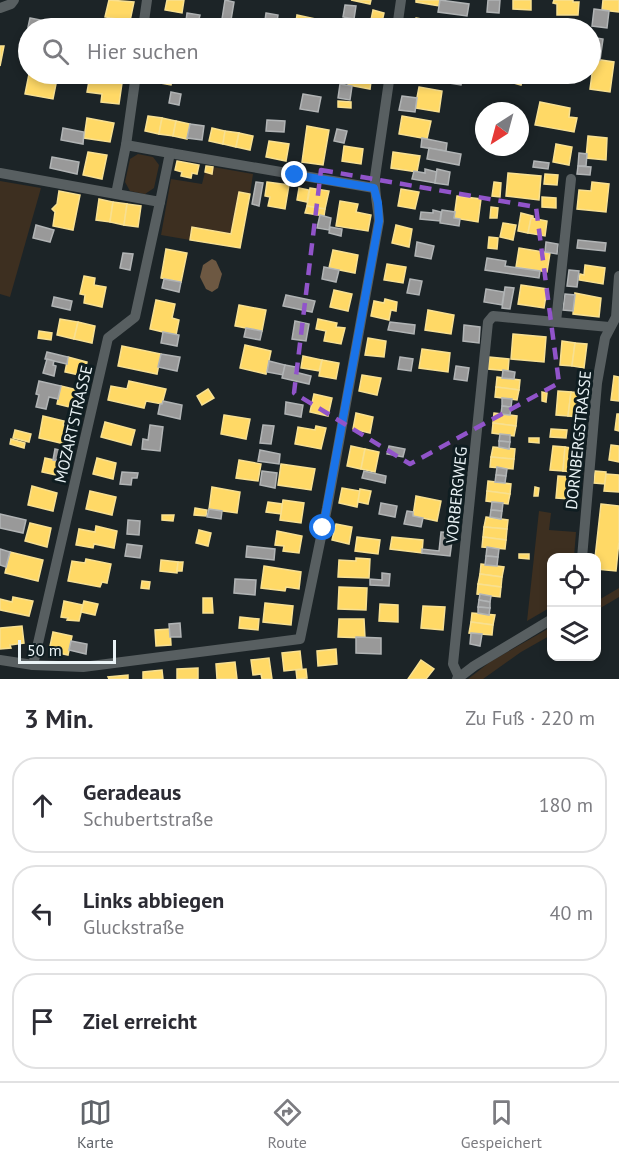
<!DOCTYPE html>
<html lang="de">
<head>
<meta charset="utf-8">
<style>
	body { margin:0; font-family:"PT Sans",sans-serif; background:#f7f7f7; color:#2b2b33 }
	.controls { position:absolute; right:18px; bottom:18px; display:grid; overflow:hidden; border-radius:12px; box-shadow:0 3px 9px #0003 }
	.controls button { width:54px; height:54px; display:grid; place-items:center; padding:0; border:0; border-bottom:2px solid #e1e1e2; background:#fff; color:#2b2b33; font:30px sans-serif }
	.compass { position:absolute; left:475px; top:102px; width:54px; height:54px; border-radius:50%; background:#fff; box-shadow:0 3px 9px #0003; rotate:216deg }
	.scale { position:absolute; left:18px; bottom:15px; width:98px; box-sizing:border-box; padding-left:6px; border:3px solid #e9f2f5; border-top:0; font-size:16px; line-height:21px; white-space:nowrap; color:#e9f2f5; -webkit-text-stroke:4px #0f1d21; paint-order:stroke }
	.stop { position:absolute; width:18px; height:18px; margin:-14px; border:4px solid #1a73e8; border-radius:50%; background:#fff }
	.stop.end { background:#1a73e8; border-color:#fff; box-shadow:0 2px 6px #0008 }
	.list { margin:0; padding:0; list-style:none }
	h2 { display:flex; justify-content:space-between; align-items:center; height:78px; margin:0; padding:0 24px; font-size:26px }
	h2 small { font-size:20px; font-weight:400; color:#7c7c81 }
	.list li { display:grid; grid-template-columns:39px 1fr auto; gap:18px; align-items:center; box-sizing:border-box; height:96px; margin:0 12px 12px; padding:0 12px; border:2px solid #e1e1e2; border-radius:24px }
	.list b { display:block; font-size:22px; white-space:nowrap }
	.list p { margin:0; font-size:20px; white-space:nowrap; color:#7c7c81 }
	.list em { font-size:20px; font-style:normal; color:#7c7c81 }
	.icon { flex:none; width:33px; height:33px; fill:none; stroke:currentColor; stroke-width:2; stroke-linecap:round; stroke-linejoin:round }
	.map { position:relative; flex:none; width:619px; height:679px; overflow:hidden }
	.search { position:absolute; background:#fff; box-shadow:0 3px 9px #0003; left:18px; right:18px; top:18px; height:66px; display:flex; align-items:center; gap:15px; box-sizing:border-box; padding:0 21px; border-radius:33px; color:#7c7c81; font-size:22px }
	.sheet { height:402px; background:#fff }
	nav { display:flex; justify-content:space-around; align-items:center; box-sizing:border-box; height:84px; border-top:2px solid #e1e1e2; background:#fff; font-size:16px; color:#7c7c81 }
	nav a { display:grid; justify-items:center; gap:3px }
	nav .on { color:#60646a }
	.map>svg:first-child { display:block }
</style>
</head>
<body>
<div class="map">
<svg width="619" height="679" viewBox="0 0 619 679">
	<rect width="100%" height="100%" fill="#1c2427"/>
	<g fill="#3d2f20">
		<polygon points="138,154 153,157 159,165 154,188 145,194 130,191 125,182 130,159"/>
		<polygon points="213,167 253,174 250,194 239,192 231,234 192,227 190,240 161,235 171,179 202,184 205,172 212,174"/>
		<polygon points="0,181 41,188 10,297 0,294"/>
		<polygon points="539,511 551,513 549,530 576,532 574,557 552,558 551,607 527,621"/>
		<polygon points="619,588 619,597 597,610 597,601"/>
		<polygon points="551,627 551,635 521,652 483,679 468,679 490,662"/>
	</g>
	<polygon fill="#6d5842" points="212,259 216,261 222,274 218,288 212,292 206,289 200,277 203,265"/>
	<g fill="#ffd966" stroke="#f8e091" stroke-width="1.5">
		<polygon points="109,0 134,2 130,21 105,17"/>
		<polygon points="167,0 184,0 182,13 165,10"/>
		<polygon points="351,0 371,0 370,4"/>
		<polygon points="416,0 440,0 439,6 416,2"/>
		<polygon points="513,0 531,0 531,10 513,9"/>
		<polygon points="554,0 573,0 573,2 579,2 578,15 557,15 557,4 553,3"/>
		<polygon points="603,0 619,0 619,12 602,10"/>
		<polygon points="373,10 384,13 382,22 371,20"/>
		<polygon points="297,15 316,19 314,28 295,28"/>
		<polygon points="416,18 433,21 432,28 414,28"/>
		<polygon points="342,23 364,26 364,28 368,28 341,28"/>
		<polygon points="533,26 533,28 513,28 513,27"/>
		<polygon points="0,46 4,46 0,66"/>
		<polygon points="594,59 614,62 610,92 590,89"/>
		<polygon points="29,74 49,74 47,83 56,84 53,99 25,94"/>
		<polygon points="156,74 190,74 189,78 173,75 171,85 154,82"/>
		<polygon points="350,74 372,74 370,89 348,85"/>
		<polygon points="512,78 522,81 521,85 510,82"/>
		<polygon points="105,80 122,83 119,104 101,102 102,94 87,92 89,81 105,83"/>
		<polygon points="419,87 442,91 439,112 415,108"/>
		<polygon points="338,101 351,102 351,108 338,107"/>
		<polygon points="540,102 570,108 569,117 577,118 574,132 535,125"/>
		<polygon points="148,116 162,118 159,134 145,131"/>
		<polygon points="402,116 431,121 427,139 399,134"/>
		<polygon points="87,118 114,123 110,142 84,138"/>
		<polygon points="162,118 176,121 173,136 159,134"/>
		<polygon points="176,121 190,124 187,139 173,136"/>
		<polygon points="307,126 329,130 323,165 302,162"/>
		<polygon points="212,128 225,131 223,144 209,141"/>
		<polygon points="225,131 239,133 236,147 223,144"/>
		<polygon points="239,133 253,136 250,150 236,147"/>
		<polygon points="588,136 607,138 606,160 586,158"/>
		<polygon points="269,141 289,144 286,161 266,157"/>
		<polygon points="556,144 572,147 569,165 553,162"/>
		<polygon points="344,146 363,149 361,164 342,161"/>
		<polygon points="88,152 107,155 102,179 83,175"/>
		<polygon points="393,152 420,156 417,172 391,168"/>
		<polygon points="177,161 199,165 197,174 192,173 191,178 181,176 182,172 175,170"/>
		<polygon points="206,166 213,167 212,174 205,172"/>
		<polygon points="508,173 541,176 539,200 506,196"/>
		<polygon points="545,174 558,175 557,185 544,184"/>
		<polygon points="267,182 289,185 285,209 268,206 270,197 265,196"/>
		<polygon points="494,182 501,183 500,197 492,196"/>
		<polygon points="592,182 609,184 606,212 577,209 579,190 591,191"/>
		<polygon points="299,188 309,190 307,202 297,200"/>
		<polygon points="310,188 329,191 325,209 307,206"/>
		<polygon points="401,189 419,192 415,209 398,206"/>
		<polygon points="59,191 80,195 73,230 53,226 55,212 52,209 57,204"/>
		<polygon points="239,192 250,194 240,248 190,240 192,227 231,234"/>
		<polygon points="457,196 481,199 478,222 454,218"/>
		<polygon points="542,197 556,198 556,208 542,207"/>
		<polygon points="99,199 113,202 110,222 96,220"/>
		<polygon points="340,201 358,204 356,212 371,215 368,231 336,226"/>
		<polygon points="113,202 127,204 124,225 110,222"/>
		<polygon points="127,204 141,206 138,227 124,225"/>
		<polygon points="307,206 325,209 324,216 305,213"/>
		<polygon points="491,207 498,208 497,218 490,218"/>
		<polygon points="521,213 533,216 533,219 531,218 528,233 518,231"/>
		<polygon points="531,218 547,221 545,236 528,233"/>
		<polygon points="503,223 516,225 513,240 500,237"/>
		<polygon points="396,225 412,229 409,247 392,243"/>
		<polygon points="489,237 498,238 497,249 488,248"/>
		<polygon points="519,248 550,253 547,272 516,267"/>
		<polygon points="166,249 187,253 181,282 161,278"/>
		<polygon points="333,250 358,255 355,273 329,268"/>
		<polygon points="387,264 406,267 403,283 384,280"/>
		<polygon points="585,265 605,268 603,284 579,280 580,274 584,275"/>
		<polygon points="84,276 95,278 94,285 106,287 102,307 84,303 85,295 80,294"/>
		<polygon points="521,285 547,289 544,308 518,304"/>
		<polygon points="334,290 352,294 348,311 330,307"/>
		<polygon points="575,293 601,298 599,317 573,314"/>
		<polygon points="385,299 397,302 396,311 391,310 389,320 371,316 374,301 384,303"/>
		<polygon points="156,300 175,304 172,318 179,320 176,335 150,329"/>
		<polygon points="239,305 266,310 262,331 235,326"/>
		<polygon points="428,310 454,315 451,334 425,330"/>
		<polygon points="60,319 78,322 74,339 57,335"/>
		<polygon points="318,319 337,323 336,327 345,328 341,344 324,341 326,331 316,329"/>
		<polygon points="78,322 95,326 92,343 74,339"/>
		<polygon points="39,331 52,333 51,340 38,338"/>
		<polygon points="513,334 546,337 544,362 511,359"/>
		<polygon points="368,338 386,341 384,357 365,355"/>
		<polygon points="562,341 575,343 572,366 560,365"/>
		<polygon points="575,343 587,344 584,368 572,366"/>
		<polygon points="245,345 271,351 266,374 240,368"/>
		<polygon points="122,346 161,354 157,374 118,366"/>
		<polygon points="422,349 450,353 448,372 419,368"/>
		<polygon points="303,356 322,360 319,371 301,368"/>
		<polygon points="68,357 87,362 84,376 65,372"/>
		<polygon points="489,357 509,359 508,371 488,369"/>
		<polygon points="322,360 339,363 336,379 319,376"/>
		<polygon points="362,375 381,378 377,395 359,391"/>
		<polygon points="614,376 619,377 619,401 611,400"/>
		<polygon points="497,377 520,380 519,390 496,387"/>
		<polygon points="129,381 166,389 162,404 146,401 144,408 108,400 111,386 127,389"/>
		<polygon points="61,386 82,391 78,409 57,404"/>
		<polygon points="496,387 519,390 517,400 495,397"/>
		<polygon points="208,389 214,398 202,405 197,396"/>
		<polygon points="558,391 571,392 568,416 556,415"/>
		<polygon points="542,392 547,393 546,402 542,401"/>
		<polygon points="571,392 583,393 580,417 568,416"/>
		<polygon points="314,394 332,398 328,416 310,412"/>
		<polygon points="356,413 373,417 370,433 353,429"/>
		<polygon points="494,413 517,416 516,426 493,423"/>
		<polygon points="617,414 619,414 619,431 615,430"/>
		<polygon points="224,415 250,419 246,439 221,434"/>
		<polygon points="43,416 64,421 63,425 73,427 69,445 39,438"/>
		<polygon points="105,422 135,430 131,445 101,437"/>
		<polygon points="493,423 516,426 514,436 492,433"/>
		<polygon points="316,426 326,428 321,449 295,444 298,427 315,430"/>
		<polygon points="551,429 567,430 566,438 550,437"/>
		<polygon points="15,430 31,434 29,442 13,438"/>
		<polygon points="529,438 539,438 539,443 529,442"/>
		<polygon points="11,439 25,443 24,448 10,444"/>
		<polygon points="611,445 619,446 619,462 609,460"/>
		<polygon points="351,446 365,449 361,469 347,466"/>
		<polygon points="553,446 565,447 563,471 550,470"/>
		<polygon points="493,447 515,449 514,459 491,457"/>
		<polygon points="565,447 577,449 575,472 563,471"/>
		<polygon points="365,449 379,452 375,472 361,469"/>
		<polygon points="491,457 514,459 513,469 490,467"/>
		<polygon points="45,458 64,462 61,476 42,472"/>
		<polygon points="97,458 116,463 113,479 93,474"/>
		<polygon points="239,460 261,464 258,481 236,478"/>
		<polygon points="281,464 315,469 311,490 278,485"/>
		<polygon points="595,471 606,472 605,484 594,483"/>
		<polygon points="606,474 619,475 619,492 604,491"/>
		<polygon points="558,476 572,477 570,499 556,498"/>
		<polygon points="488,481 511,484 510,494 487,491"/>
		<polygon points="32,486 57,493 53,511 28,505"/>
		<polygon points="212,487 240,492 237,513 209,509"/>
		<polygon points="535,487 539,488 538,496 534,496"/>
		<polygon points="342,488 360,491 357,507 339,503"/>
		<polygon points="360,489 371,491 368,504 358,502"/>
		<polygon points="90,491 116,497 112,515 86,509"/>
		<polygon points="487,491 510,494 508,504 486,501"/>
		<polygon points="416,496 441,501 437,521 413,516"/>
		<polygon points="283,500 304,503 301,523 280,520"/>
		<polygon points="268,502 282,504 281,514 266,512"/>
		<polygon points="601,504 619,506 619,541 616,571 596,569 595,558"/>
		<polygon points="195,508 207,510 206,516 194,515"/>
		<polygon points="162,515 174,515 173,521 162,520"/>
		<polygon points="486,517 508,520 507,529 484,527"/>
		<polygon points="30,523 51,528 47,547 25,541"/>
		<polygon points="336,524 352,527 349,544 332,540"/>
		<polygon points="96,526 117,531 114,548 94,544 93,548 76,545 79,529 95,532"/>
		<polygon points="484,527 507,529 506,540 483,537"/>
		<polygon points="199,530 211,533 208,546 196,543"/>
		<polygon points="277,531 302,536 299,553 283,551 284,546 275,545"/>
		<polygon points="357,537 380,540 378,554 355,551"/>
		<polygon points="392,537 423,540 422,553 390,549"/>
		<polygon points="483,537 506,540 505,549 482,547"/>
		<polygon points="10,552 43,560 38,581 5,573"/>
		<polygon points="519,554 529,554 529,559 519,558"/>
		<polygon points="356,558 370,559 369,578 338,577 339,560 356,561"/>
		<polygon points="86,559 111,564 107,583 102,582 100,587 68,581 72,561 85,563"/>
		<polygon points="161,560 178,562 177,573 160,571"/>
		<polygon points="178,562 183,562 182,571 177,571"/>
		<polygon points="481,564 504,567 502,577 480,574"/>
		<polygon points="264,566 301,572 299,589 286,587 285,591 261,588"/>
		<polygon points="480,574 502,577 501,587 478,584"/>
		<polygon points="142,581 150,582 149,589 141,588"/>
		<polygon points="478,584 501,587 500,597 477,594"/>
		<polygon points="339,587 367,588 366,610 338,609"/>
		<polygon points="13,597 33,601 29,616 0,610 0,599 12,602"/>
		<polygon points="203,598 212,598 213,613 203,613"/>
		<polygon points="64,601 83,605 79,621 67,620 68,618 61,617"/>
		<polygon points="84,601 98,604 95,615 81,612"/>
		<polygon points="265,603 293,606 291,625 263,622"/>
		<polygon points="380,604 398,605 398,622 379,621"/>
		<polygon points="423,606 445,607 443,630 421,628"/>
		<polygon points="472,613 495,615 493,625 471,622"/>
		<polygon points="240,617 259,619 258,630 239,628"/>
		<polygon points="339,619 364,619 365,638 338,637"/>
		<polygon points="471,622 493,625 492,635 469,633"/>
		<polygon points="22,626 24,643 10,645 11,648 0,649 0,628"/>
		<polygon points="170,629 171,645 156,646 155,630"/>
		<polygon points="53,632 72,636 68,655 49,651"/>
		<polygon points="336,649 337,664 318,666 317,651"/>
		<polygon points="300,651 302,669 284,671 282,653"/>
		<polygon points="269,658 272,679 262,679 261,674 253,675 251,660"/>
		<polygon points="421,660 434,669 426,679 408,679"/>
		<polygon points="235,662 237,679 217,679 216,664"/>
		<polygon points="198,668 198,679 177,679 177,669"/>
		<polygon points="306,669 307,678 297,679 296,670"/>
		<polygon points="162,670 163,679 143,679 143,672"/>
		<polygon points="128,675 128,679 109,679 108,677"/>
	</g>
	<g fill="#999" stroke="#b1b4b5" stroke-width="1.5">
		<polygon points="225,0 234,2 231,20 222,19"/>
		<polygon points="440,0 469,4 467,16 438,12"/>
		<polygon points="488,0 500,0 499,13 487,12"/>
		<polygon points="345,5 356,6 354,19 343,17"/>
		<polygon points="594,9 609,11 607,28 592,26"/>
		<polygon points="187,13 200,15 198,23 186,21"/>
		<polygon points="266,13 278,15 276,28 264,28"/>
		<polygon points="30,18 46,21 44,28 28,27"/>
		<rect x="533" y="20" width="27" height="8"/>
		<polygon points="591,37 603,39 600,60 590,59"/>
		<polygon points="430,74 463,74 461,85 429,80"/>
		<polygon points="340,84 352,86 350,100 338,98"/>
		<polygon points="171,92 181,94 179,105 169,103"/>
		<polygon points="303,94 321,97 318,112 300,109"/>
		<polygon points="402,96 417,98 415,112 399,110"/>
		<polygon points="267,120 285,121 284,132 266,131"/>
		<polygon points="190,124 204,126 202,140 187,138"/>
		<polygon points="63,128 84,132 83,144 61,140"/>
		<polygon points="337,129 347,131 344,143 334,141"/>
		<polygon points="422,138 447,143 446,151 421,147"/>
		<polygon points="429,148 461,154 459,165 427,159"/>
		<polygon points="579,153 587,154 586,166 578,166"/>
		<polygon points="52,157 79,162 77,174 50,168"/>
		<polygon points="534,161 549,163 548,169 533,167"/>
		<polygon points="578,166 591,167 590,175 577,174"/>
		<polygon points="425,169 437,172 435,183 412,179 414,171 425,173"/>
		<polygon points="437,169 450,172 448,185 435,183"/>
		<polygon points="256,182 263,183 259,206 252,204"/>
		<polygon points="433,210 441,212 440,221 420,219 421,212 433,213"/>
		<polygon points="442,210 455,212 454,218 460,219 459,226 440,223"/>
		<polygon points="320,215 331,218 329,230 317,228"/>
		<polygon points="36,225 54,230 50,242 33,238"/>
		<polygon points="330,227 342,229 341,236 329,233"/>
		<polygon points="578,240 606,243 605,251 577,248"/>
		<polygon points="417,242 434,246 431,259 415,256"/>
		<polygon points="546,242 558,244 557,254 545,252"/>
		<polygon points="123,253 133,254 130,270 120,268"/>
		<polygon points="487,258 506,261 505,266 540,271 539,278 485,270"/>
		<polygon points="324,267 339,270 336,282 322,279"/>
		<polygon points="569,270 579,271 577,287 567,286"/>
		<polygon points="164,279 181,282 179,292 162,288"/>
		<polygon points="410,279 422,281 419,295 407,293"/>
		<polygon points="505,287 514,288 510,309 502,308"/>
		<polygon points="486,289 504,292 502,305 484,302"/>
		<polygon points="565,294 575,295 573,311 563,310"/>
		<polygon points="286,295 315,301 312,312 283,306"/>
		<polygon points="54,297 72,301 70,310 52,306"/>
		<polygon points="295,321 309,324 306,341 292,339"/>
		<polygon points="390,322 415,325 414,334 388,330"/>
		<polygon points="464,325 480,327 479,343 463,341"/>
		<polygon points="246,328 262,331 260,340 244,337"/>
		<polygon points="163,332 179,335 177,346 161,343"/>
		<polygon points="47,352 68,357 67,364 45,359"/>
		<polygon points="161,354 180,357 177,371 158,367"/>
		<polygon points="400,357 413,359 411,371 398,369"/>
		<polygon points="47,359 54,361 53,365 56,366 54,376 43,373"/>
		<polygon points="269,361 285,365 283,375 267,372"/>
		<polygon points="285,365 296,367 295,372 311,376 309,384 282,378"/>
		<polygon points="456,366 469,368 467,381 454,379"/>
		<polygon points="503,370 515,372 514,379 502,378"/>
		<polygon points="39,381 61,386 58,399 49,397 46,409 36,407 39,395 36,394"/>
		<polygon points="502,398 512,399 511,407 502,406"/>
		<polygon points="163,401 182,405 180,419 158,414 160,404 162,404"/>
		<polygon points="286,402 303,405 301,417 285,414"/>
		<polygon points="502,406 511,407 510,415 501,414"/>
		<polygon points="150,425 163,427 160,451 142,449 143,439 148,440"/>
		<polygon points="263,425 274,426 271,444 260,443"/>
		<polygon points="500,434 510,435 510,442 499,441"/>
		<polygon points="499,441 510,442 509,449 499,447"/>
		<polygon points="389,446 405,449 403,457 387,454"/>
		<polygon points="55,449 68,452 66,463 53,460"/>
		<polygon points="260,450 280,454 279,464 258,461"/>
		<polygon points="497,467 507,469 506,476 496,475"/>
		<polygon points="262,471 277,473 275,488 260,485"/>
		<polygon points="364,471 386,476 385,483 362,478"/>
		<polygon points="122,472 138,473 137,478 132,478 131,485 120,484"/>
		<polygon points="496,475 506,476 505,483 495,482"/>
		<polygon points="492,502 503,503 502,511 491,510"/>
		<polygon points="381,503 397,506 395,517 379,514"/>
		<polygon points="209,509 222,511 221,519 207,517"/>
		<polygon points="491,510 502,511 501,519 490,517"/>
		<polygon points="407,511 413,512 413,516 423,518 421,527 404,524"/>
		<polygon points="0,514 26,520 23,533 0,528"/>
		<polygon points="128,520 140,521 139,535 127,534"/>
		<polygon points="441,532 453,533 450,556 422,553 422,549 439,551"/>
		<polygon points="127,544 142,546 140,558 125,556"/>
		<polygon points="247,546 275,549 274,560 246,557"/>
		<polygon points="487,547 499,549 498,557 486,556"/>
		<polygon points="0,549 10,552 6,567 0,565"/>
		<polygon points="486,556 498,557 497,566 485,565"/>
		<polygon points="382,573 390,574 389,586 370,585 370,579 382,580"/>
		<polygon points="235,579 256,580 255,595 234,593"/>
		<polygon points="480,594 491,596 490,602 479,600"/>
		<polygon points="479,600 490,602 490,608 478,607"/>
		<polygon points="478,607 490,608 489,615 478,613"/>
		<polygon points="180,623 181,637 170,637 169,624"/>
		<polygon points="471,633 482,634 480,646 470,644"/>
		<polygon points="356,637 381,638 381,654 356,653"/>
		<polygon points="71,641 87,644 86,654 69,650"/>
	</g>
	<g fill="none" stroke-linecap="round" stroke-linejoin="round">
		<g stroke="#585f61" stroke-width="10">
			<polyline points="0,8 11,4 14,0"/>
			<polyline points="143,28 147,0"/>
			<polyline points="397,28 401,0"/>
			<polyline points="126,145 136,74"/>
			<polyline points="170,153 374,188"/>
			<polyline points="0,173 160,202 170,153 126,145 116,194"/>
			<polyline points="556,322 571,179"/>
			<polyline points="582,558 597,383 605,338 616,317 619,276"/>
			<path d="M0,660L33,665L83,667L300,639L327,508L379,221C378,206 374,192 375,177L390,74"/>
			<polyline points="33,665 108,338 135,317 160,202"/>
			<polyline points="459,677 453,664 488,322 493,316 609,327"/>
			<polyline points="457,679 474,666 552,619"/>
		</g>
	</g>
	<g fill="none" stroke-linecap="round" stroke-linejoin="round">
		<polyline stroke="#1a73e8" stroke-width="8" points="295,175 374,188 378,203 379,221 323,528"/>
	</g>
	<path fill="none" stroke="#9154ca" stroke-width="4.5" stroke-dasharray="12 8" stroke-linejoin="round" d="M321,170L536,207L559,383L410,464L294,393Z"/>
	<g text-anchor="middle" stroke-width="6" stroke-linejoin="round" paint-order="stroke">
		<g font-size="16" fill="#e9f2f5" stroke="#0f1d21">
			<text transform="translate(73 424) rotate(-77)" y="6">MOZARTSTRASSE</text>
			<text transform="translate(578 440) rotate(-84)" y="6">DORNBERGSTRASSE</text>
			<text transform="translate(456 495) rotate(-84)" y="6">VORBERGWEG</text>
		</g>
	</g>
</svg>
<div class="controls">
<button><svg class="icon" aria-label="locate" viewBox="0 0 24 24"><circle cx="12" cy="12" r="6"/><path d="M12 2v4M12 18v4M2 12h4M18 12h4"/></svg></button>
<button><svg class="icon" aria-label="layers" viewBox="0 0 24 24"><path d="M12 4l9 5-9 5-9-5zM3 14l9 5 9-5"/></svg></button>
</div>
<svg class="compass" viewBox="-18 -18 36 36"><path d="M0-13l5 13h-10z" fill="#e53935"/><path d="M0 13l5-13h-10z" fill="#7c7c81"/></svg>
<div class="scale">50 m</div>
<div class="stop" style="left:323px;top:528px"></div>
<div class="stop end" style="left:295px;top:175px"></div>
<div class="search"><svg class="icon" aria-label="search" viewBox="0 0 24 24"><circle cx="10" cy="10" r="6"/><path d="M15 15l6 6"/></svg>Hier suchen</div>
</div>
<section class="sheet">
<h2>3 Min.<small>Zu Fuß · 220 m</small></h2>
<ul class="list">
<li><svg class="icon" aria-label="ahead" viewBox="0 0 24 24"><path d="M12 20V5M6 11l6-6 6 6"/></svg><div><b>Geradeaus</b><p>Schubertstraße</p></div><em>180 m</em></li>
<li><svg class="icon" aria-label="left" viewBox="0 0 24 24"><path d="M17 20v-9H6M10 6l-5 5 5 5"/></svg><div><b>Links abbiegen</b><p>Gluckstraße</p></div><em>40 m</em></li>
<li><svg class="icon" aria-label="arrive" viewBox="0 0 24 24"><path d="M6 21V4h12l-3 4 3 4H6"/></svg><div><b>Ziel erreicht</b></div></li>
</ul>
</section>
<nav>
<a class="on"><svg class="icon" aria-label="map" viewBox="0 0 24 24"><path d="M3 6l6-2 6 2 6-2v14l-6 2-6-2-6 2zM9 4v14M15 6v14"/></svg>Karte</a>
<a><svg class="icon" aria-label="directions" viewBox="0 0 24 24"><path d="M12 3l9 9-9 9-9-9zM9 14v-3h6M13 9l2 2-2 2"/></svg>Route</a>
<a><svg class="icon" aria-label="saved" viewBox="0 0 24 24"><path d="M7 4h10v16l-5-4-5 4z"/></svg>Gespeichert</a>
</nav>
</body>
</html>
